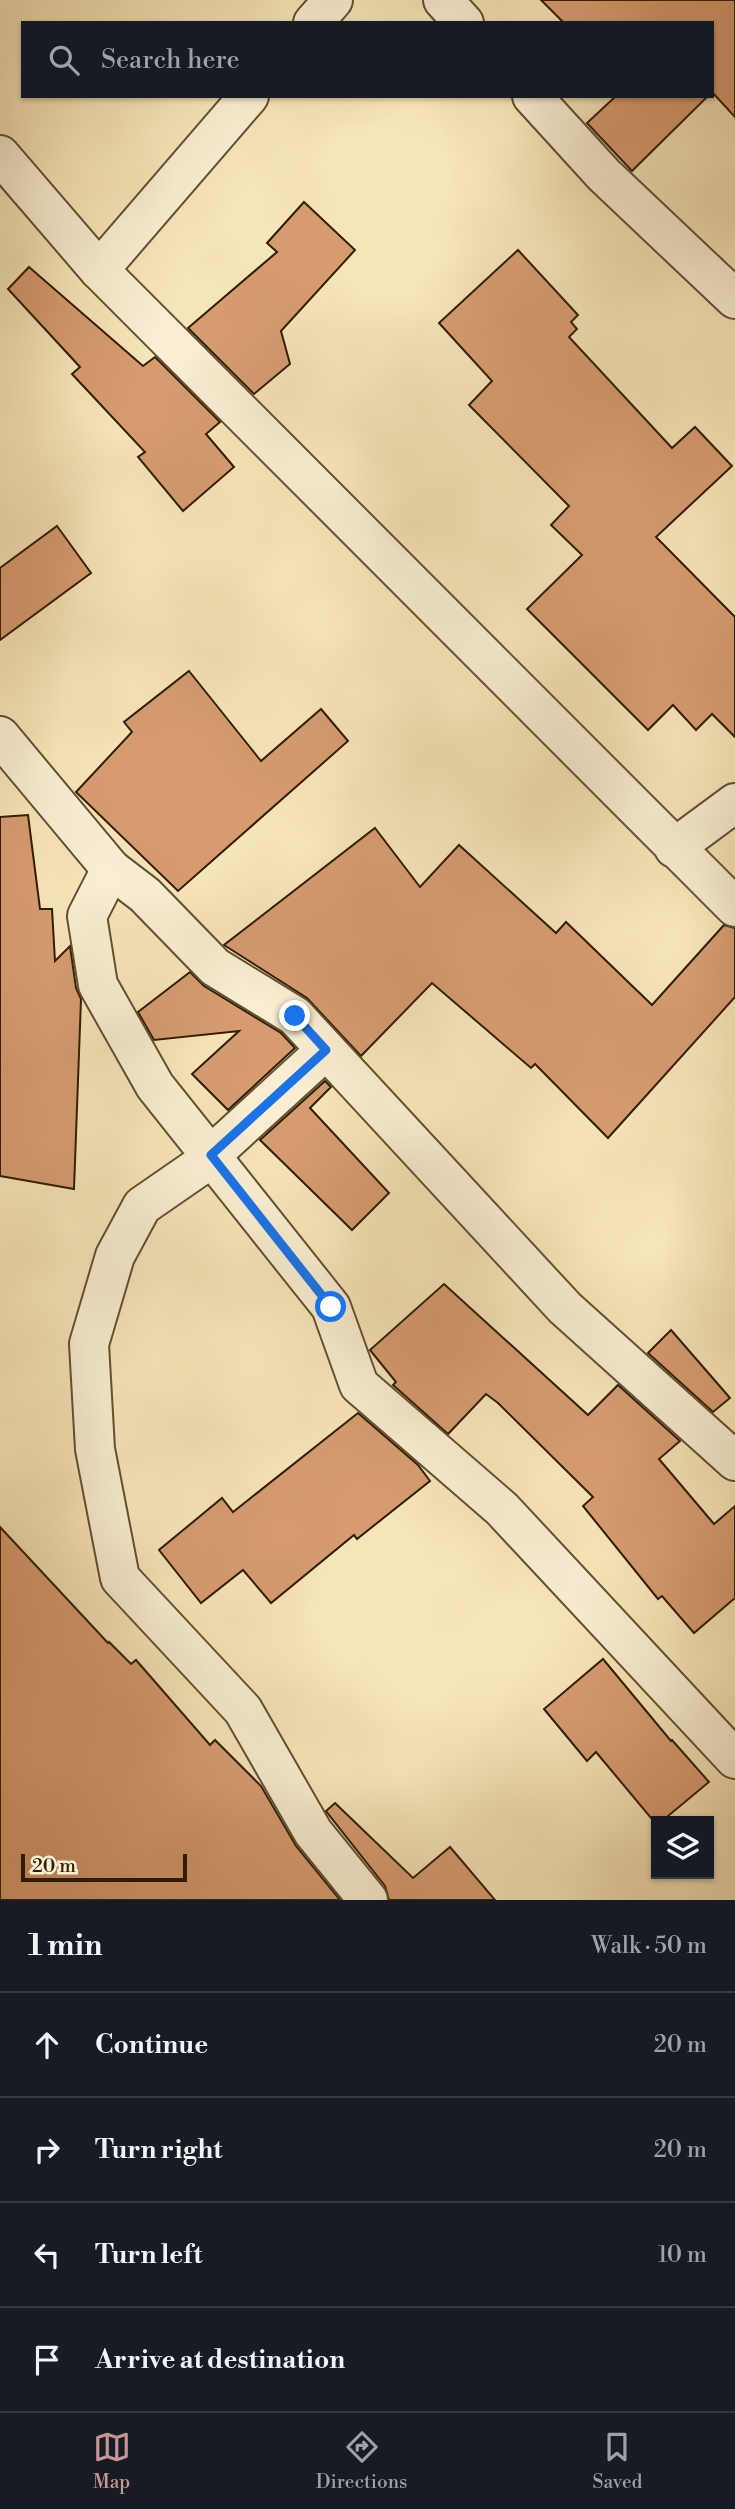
<!DOCTYPE html>
<html lang="en">
<head>
<meta charset="utf-8">
<style>
	body { margin:0; font-family:"Libre Bodoni",serif; background:#242831; color:#f1f3f6 }
	.controls { position:absolute; right:21px; bottom:21px; display:grid; overflow:hidden; border-radius:0px; box-shadow:0 2px 5px #0004 }
	.controls button { width:63px; height:63px; display:grid; place-items:center; padding:0; border:0; border-bottom:2px solid #363941; background:#171b24; color:#f1f3f6; font:35px sans-serif }
	.scale { position:absolute; left:21px; bottom:18px; width:166px; box-sizing:border-box; padding-left:7px; border:4px solid #301d03; border-top:0; font-size:19px; line-height:24px; white-space:nowrap; color:#301d03; -webkit-text-stroke:5px #f9eed2; paint-order:stroke }
	.stop { position:absolute; width:21px; height:21px; margin:-16px; border:5px solid #1a73e8; border-radius:50%; background:#fff }
	.stop.end { background:#1a73e8; border-color:#fff; box-shadow:0 2px 7px #0008 }
	.list { margin:0; padding:0; list-style:none }
	h2 { display:flex; justify-content:space-between; align-items:center; height:91px; margin:0; padding:0 28px; font-size:30px }
	h2 small { font-size:23px; font-weight:400; color:#9ea1a6 }
	.list li { display:grid; grid-template-columns:46px 1fr auto; gap:21px; align-items:center; box-sizing:border-box; height:105px; padding:0 28px; border-top:2px solid #363941 }
	.list b { display:block; font-size:26px; white-space:nowrap }
	.list em { font-size:23px; font-style:normal; color:#9ea1a6 }
	.icon { flex:none; width:38px; height:38px; fill:none; stroke:currentColor; stroke-width:2; stroke-linecap:round; stroke-linejoin:round }
	.map { position:relative; flex:none; width:735px; height:1900px; overflow:hidden }
	.search { position:absolute; background:#171b24; box-shadow:0 2px 5px #0004; left:21px; right:21px; top:21px; height:77px; display:flex; align-items:center; gap:18px; box-sizing:border-box; padding:0 24px; border-radius:0px; color:#9ea1a6; font-size:26px }
	.sheet { height:511px; background:#171b24 }
	nav { display:flex; justify-content:space-around; align-items:center; box-sizing:border-box; height:98px; border-top:2px solid #363941; background:#171b24; font-size:19px; color:#9ea1a6 }
	nav a { display:grid; justify-items:center; gap:4px }
	nav .on { color:#c59692 }
	.map>svg:first-child { display:block }
</style>
</head>
<body>
<div class="map">
<svg width="735" height="1900" viewBox="0 0 735 1900">
	<rect width="100%" height="100%" fill="#f6e5b9"/>
	<filter id="stains"><feTurbulence type="fractalNoise" baseFrequency=".00286" numOctaves="4"/><feColorMatrix values="0 0 0 0 .2 0 0 0 0 .09 0 0 0 0 .02 0 0 0 .5 -.17"/></filter>
	<radialGradient id="worn" r=".72"><stop offset=".6" stop-color="#630" stop-opacity="0"/><stop offset="1" stop-color="#630" stop-opacity=".3"/></radialGradient>
	<g fill="#d69c70" stroke="#301d03" stroke-width="2">
		<polygon points="541,0 735,0 735,117 712,92 712,23 564,23"/>
		<polygon points="616,96 708,96 632,171 587,123"/>
		<polygon points="304,202 355,250 281,331 290,364 254,394 188,328 277,252 267,243"/>
		<polygon points="518,250 578,315 571,322 577,329 569,337 672,448 695,427 732,466 656,537 735,617 735,737 712,714 696,730 673,705 648,730 527,609 582,555 551,525 569,506 469,405 492,381 439,323"/>
		<polygon points="29,267 143,366 155,357 220,422 206,434 234,467 183,511 138,457 145,452 72,374 80,367 8,289"/>
		<polygon points="57,526 91,573 0,640 0,568"/>
		<polygon points="189,671 261,761 321,709 348,741 178,891 76,792 132,732 124,722"/>
		<polygon points="28,815 40,909 52,909 55,961 70,946 76,988 81,999 74,1189 0,1176 0,817"/>
		<polygon points="375,828 420,887 459,845 556,933 566,922 652,1005 724,925 735,928 735,997 608,1138 535,1064 531,1068 432,983 361,1056 307,998 224,945"/>
		<polygon points="190,972 204,986 281,1033 295,1048 228,1110 192,1074 239,1031 154,1040 138,1012"/>
		<polygon points="325,1081 331,1087 310,1108 389,1193 352,1230 260,1140"/>
		<polygon points="444,1284 588,1415 618,1385 680,1441 659,1459 714,1524 735,1506 735,1598 694,1633 662,1596 658,1599 583,1506 593,1497 498,1403 486,1394 448,1434 393,1385 396,1382 370,1350"/>
		<polygon points="671,1330 730,1398 713,1412 648,1353"/>
		<polygon points="358,1413 418,1465 430,1481 357,1539 354,1535 271,1603 243,1570 201,1603 159,1550 222,1498 233,1512"/>
		<polygon points="0,1527 108,1643 109,1642 131,1664 136,1660 210,1745 215,1740 261,1786 296,1846 340,1900 0,1900"/>
		<polygon points="603,1659 671,1741 672,1740 709,1782 662,1821 656,1821 656,1824 596,1752 587,1761 544,1709"/>
		<polygon points="335,1803 413,1878 450,1847 495,1900 389,1900 385,1886 326,1811"/>
	</g>
	<g fill="none" stroke-linecap="round" stroke-linejoin="round">
		<g stroke="#624f30" stroke-width="42">
			<g id="minor">
				<polyline points="443,0 464,23"/>
				<polyline points="313,23 333,0"/>
				<polyline points="532,96 604,175 735,299"/>
				<polyline points="0,155 99,270 735,907"/>
				<polyline points="99,270 249,96"/>
				<polyline points="0,736 111,869 145,895 215,967 295,1016 565,1308 735,1461"/>
				<polyline points="674,848 735,803"/>
				<polyline points="111,869 87,916 98,985 155,1086 331,1307 359,1385 502,1509 735,1759"/>
				<polyline points="326,1050 197,1168 142,1206 115,1256 89,1344 95,1449 120,1578 243,1710 313,1832 368,1900"/>
			</g>
		</g>
		<use href="#minor" stroke="#f9eed2" stroke-width="38"/>
	</g>
	<g fill="none" stroke-linecap="round" stroke-linejoin="round">
		<polyline stroke="#1a73e8" stroke-width="9" points="295,1016 326,1050 211,1155 331,1307"/>
	</g>
	<rect width="100%" height="100%" filter="url(#stains)"/>
	<rect width="100%" height="100%" fill="url(#worn)"/>
</svg>
<div class="controls">
<button><svg class="icon" aria-label="layers" viewBox="0 0 24 24"><path d="M12 4l9 5-9 5-9-5zM3 14l9 5 9-5"/></svg></button>
</div>
<div class="scale">20 m</div>
<div class="stop" style="left:331px;top:1307px"></div>
<div class="stop end" style="left:295px;top:1016px"></div>
<div class="search"><svg class="icon" aria-label="search" viewBox="0 0 24 24"><circle cx="10" cy="10" r="6"/><path d="M15 15l6 6"/></svg>Search here</div>
</div>
<section class="sheet">
<h2>1 min<small>Walk · 50 m</small></h2>
<ul class="list">
<li><svg class="icon" aria-label="ahead" viewBox="0 0 24 24"><path d="M12 20V5M6 11l6-6 6 6"/></svg><div><b>Continue</b></div><em>20 m</em></li>
<li><svg class="icon" aria-label="right" viewBox="0 0 24 24"><path d="M7 20v-9h11M14 6l5 5-5 5"/></svg><div><b>Turn right</b></div><em>20 m</em></li>
<li><svg class="icon" aria-label="left" viewBox="0 0 24 24"><path d="M17 20v-9H6M10 6l-5 5 5 5"/></svg><div><b>Turn left</b></div><em>10 m</em></li>
<li><svg class="icon" aria-label="arrive" viewBox="0 0 24 24"><path d="M6 21V4h12l-3 4 3 4H6"/></svg><div><b>Arrive at destination</b></div></li>
</ul>
</section>
<nav>
<a class="on"><svg class="icon" aria-label="map" viewBox="0 0 24 24"><path d="M3 6l6-2 6 2 6-2v14l-6 2-6-2-6 2zM9 4v14M15 6v14"/></svg>Map</a>
<a><svg class="icon" aria-label="directions" viewBox="0 0 24 24"><path d="M12 3l9 9-9 9-9-9zM9 14v-3h6M13 9l2 2-2 2"/></svg>Directions</a>
<a><svg class="icon" aria-label="saved" viewBox="0 0 24 24"><path d="M7 4h10v16l-5-4-5 4z"/></svg>Saved</a>
</nav>
</body>
</html>
